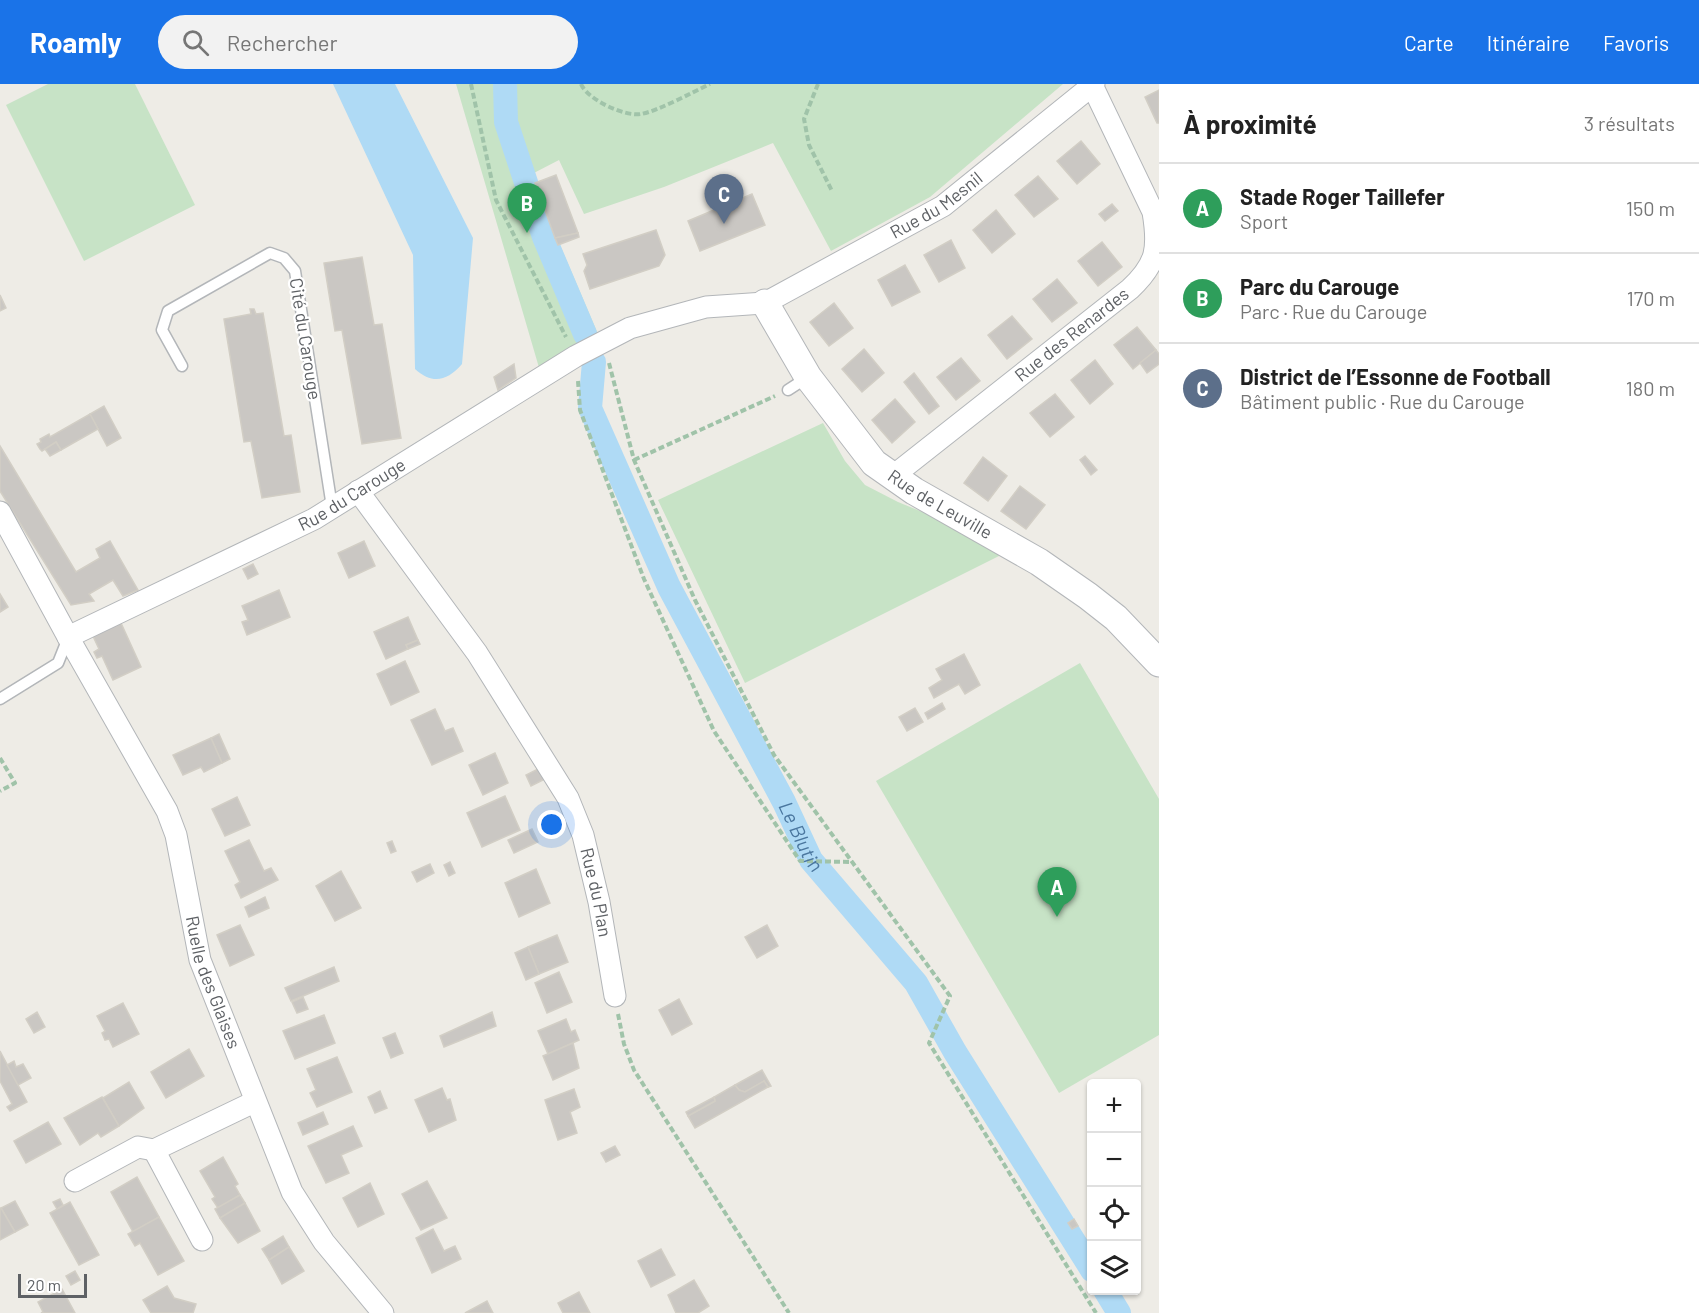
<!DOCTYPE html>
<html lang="fr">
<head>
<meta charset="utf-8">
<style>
	body { margin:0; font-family:Barlow,sans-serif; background:#f2f2f2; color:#222 }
	.controls { position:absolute; right:18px; bottom:18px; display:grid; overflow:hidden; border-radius:6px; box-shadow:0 2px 4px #0004 }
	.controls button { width:54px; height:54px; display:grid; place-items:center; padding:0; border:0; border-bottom:2px solid #e0e0e0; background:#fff; color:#222; font:30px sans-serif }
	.scale { position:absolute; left:18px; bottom:15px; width:69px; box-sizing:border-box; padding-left:6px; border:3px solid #5e6165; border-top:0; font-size:16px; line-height:21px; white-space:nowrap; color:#5e6165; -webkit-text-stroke:4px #fff; paint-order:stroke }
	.you { position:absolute; left:552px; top:741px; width:21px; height:21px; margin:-15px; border:4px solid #fff; border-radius:50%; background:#1a73e8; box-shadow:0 0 0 9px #1a73e833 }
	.badge { display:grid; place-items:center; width:39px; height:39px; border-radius:50%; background:#1a73e8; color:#fff; font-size:20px; font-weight:700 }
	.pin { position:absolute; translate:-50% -50px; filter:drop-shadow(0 2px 3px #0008) }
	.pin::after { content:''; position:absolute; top:32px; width:21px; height:18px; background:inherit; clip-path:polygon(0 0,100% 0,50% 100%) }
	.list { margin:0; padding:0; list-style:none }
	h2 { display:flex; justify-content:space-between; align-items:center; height:78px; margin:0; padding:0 24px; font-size:26px }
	h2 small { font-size:20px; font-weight:400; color:#767676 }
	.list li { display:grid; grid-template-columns:39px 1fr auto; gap:18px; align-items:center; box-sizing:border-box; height:90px; padding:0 24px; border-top:2px solid #e0e0e0 }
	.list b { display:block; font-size:22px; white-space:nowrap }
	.list p { margin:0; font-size:20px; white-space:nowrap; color:#767676 }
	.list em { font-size:20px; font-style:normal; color:#767676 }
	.icon { flex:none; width:33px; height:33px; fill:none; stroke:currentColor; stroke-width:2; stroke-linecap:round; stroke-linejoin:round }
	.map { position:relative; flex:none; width:1159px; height:1229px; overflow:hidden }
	header { display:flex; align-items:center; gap:36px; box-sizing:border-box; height:84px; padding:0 30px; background:#1a73e8; color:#fff }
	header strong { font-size:28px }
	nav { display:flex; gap:33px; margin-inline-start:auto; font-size:21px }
	.search { width:420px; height:54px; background:#f2f2f2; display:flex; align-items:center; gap:15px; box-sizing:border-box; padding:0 21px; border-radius:33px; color:#767676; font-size:22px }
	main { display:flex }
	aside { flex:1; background:#fff }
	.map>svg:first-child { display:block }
</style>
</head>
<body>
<header>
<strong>Roamly</strong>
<div class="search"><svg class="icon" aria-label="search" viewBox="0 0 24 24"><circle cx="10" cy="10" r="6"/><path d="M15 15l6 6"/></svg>Rechercher</div>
<nav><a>Carte</a><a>Itinéraire</a><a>Favoris</a></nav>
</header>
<main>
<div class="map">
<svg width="1159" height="1229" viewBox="0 0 1159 1229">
	<rect width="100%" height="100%" fill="#eeece6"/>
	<g fill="#c7e3c6">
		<polygon points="48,0 135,0 195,121 84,177 6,21"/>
		<polygon points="456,0 1063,0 930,113 831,167 773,59 664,103 584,130 559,76 530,91 598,250 540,287"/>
		<polygon points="823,339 845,377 865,401 898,418 1013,465 745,599 658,416"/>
		<polygon points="1080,579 1159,715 1159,951 1059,1009 876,697"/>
	</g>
	<path fill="#afdaf5" d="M333,0H395L473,154L462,280C447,297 433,301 415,285L413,171Z"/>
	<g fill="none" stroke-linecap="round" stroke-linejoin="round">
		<g stroke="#afdaf5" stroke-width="24">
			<polyline points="505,0 506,38 544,153 585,250"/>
			<path id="s1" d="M594,278L590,324L669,503L784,718L811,776L916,899L955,968L1092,1186"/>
			<polyline points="1105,1206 1119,1229"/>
		</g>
	</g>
	<g fill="#cac7c3" stroke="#d2cec5" stroke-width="1.5">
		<polygon points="1159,6 1159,39 1157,39 1145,13"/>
		<polygon points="1081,57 1100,80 1077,100 1057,77"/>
		<polygon points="556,91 578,149 555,154 535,99"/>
		<polygon points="1038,92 1058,115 1034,133 1015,111"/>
		<polygon points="752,110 765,141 700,167 688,137"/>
		<polygon points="1112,120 1118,127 1105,137 1099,130"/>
		<polygon points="996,126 1015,150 992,169 973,146"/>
		<polygon points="656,146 665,171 659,182 590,205 584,187 587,181 583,170"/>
		<polygon points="578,149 579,153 558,161 555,154"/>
		<polygon points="951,156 965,184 939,198 924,171"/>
		<polygon points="1102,158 1122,183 1098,202 1078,177"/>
		<polygon points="362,173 374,241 382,240 401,354 362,360 342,246 335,247 324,179"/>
		<polygon points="905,181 920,208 892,222 878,196"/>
		<polygon points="1057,195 1077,219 1052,238 1033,215"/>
		<polygon points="0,211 6,224 0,227"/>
		<polygon points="834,219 853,244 829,262 810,238"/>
		<polygon points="250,225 254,225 256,230 263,229 284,352 291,351 300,408 262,414 251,357 244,358 224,235 251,230"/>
		<polygon points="1012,232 1032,255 1007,275 988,251"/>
		<polygon points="1137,243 1156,266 1133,285 1114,261"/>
		<polygon points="864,265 884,289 862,308 842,285"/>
		<polygon points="1156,266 1159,270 1159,280 1147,289 1140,279"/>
		<polygon points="961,274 980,297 956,316 937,293"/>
		<polygon points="1095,276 1113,300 1090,320 1071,296"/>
		<polygon points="514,280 516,294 498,306 494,293"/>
		<polygon points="914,289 939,322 929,330 904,298"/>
		<polygon points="1055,310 1074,333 1050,353 1030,329"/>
		<polygon points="895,315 915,338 892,359 872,336"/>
		<polygon points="104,322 121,354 107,362 90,330"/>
		<polygon points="90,330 98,345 61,366 56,358 42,367 40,365 37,360 41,358 40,355 49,350 50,353"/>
		<polygon points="56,358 61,366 50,372 45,365"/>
		<polygon points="0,362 76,488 100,474 96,465 110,457 138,506 123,512 113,496 89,510 94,517 71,521 0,407"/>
		<polygon points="1085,372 1097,386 1091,391 1080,376"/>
		<polygon points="983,373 1007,392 988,417 964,399"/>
		<polygon points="1020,402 1045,421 1026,445 1001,427"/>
		<polygon points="364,457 375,482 349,494 338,469"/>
		<polygon points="253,480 258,490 248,495 243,485"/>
		<polygon points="279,506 290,533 247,551 242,538 248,536 242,522"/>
		<polygon points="0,510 8,523 0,528"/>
		<polygon points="408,533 418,556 406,561 408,565 386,575 374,548"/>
		<polygon points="121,539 141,583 113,596 102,572 97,574 94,568 99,565 93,552"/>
		<polygon points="418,556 420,560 408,565 406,561"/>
		<polygon points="964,570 980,601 965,610 959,600 934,614 929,604 942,596 936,585"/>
		<polygon points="405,577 419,608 391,621 377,590"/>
		<polygon points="942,619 945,625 928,635 925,629"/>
		<polygon points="915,624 923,638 907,647 899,633"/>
		<polygon points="435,625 445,647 453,644 463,667 432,681 411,636"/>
		<polygon points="219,650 230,675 222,679 211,654"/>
		<polygon points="211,654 222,679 204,688 201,683 183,691 173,671"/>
		<polygon points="495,669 508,699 483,711 469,681"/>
		<polygon points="542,683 549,693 531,702 526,691"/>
		<polygon points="505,712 520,746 482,763 467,729"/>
		<polygon points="237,713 250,741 225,752 212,725"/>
		<polygon points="532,745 538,758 514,769 508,756"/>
		<polygon points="249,756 264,787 271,784 278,796 241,814 235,801 240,798 225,767"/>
		<polygon points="392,757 396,767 391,769 387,759"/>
		<polygon points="450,778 455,789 449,792 444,781"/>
		<polygon points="430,780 434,789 417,798 412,788"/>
		<polygon points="536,785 550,819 519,833 505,799"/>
		<polygon points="341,787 361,824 335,837 316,802"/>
		<polygon points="265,813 269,824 249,833 245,823"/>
		<polygon points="240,841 254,871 230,882 217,851"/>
		<polygon points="767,841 778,862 757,874 745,853"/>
		<polygon points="557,851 568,878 539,890 528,863"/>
		<polygon points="528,863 539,890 526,896 515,869"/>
		<polygon points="334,883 339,897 291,917 285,904"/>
		<polygon points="559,888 572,918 547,929 535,899"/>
		<polygon points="303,913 308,925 297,929 292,918"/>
		<polygon points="679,915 692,940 672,951 659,926"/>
		<polygon points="123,919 139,950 113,963 109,955 105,956 102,949 105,947 97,932"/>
		<polygon points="37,928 45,943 34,949 26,935"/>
		<polygon points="492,928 496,942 444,963 440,952"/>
		<polygon points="324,931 335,959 295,975 283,947"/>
		<polygon points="566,935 571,948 575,946 579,956 548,970 538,947"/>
		<polygon points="395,949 403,969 391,974 383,954"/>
		<polygon points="573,959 579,984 553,996 543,972"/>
		<polygon points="189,965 204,992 166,1014 151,988"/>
		<polygon points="0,967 27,1018 10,1027 7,1023 12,1020 0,997"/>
		<polygon points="337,973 352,1008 317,1023 310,1009 316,1006 307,985"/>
		<polygon points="14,977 16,983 23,980 31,994 18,1001 7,981"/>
		<polygon points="762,986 771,1002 768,1003 764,997 745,1008 739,1006 735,1001"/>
		<polygon points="764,997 768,1003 695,1044 688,1032 715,1017 714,1013 735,1001 739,1006 745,1008"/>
		<polygon points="129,998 144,1024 119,1042 103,1014"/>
		<polygon points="442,1004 447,1016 450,1015 456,1036 429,1048 415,1016"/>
		<polygon points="574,1005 580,1023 570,1028 577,1049 558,1056 545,1016"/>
		<polygon points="380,1007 387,1024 375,1029 368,1013"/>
		<polygon points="102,1013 119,1042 101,1053 98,1049 80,1061 64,1034"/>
		<polygon points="714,1013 715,1017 688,1032 686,1028"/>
		<polygon points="323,1028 328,1040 303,1051 298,1039"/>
		<polygon points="48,1038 61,1060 26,1079 14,1057"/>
		<polygon points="353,1042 362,1062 341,1071 349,1089 326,1099 308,1062"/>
		<polygon points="615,1062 620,1071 606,1078 601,1069"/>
		<polygon points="223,1073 238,1100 235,1102 240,1111 218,1124 212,1115 215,1113 200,1087"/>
		<polygon points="137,1093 159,1133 133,1148 111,1108"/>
		<polygon points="427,1097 447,1134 421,1146 402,1110"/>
		<polygon points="370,1099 384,1130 358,1143 343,1114"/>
		<polygon points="240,1111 245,1119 220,1134 215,1125"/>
		<polygon points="60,1115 63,1121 57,1125 53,1118"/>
		<polygon points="15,1117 28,1141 15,1148 1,1124"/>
		<polygon points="70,1118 99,1171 79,1181 50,1129"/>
		<polygon points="245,1119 260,1147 238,1159 220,1134"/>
		<polygon points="1,1124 15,1148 0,1156 0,1125"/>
		<polygon points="159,1133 184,1177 158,1191 140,1159 135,1162 128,1150"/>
		<polygon points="1074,1135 1078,1142 1072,1145 1068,1139"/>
		<polygon points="433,1145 444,1167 455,1162 461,1175 432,1189 416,1154"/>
		<polygon points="283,1152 289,1163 269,1176 262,1165"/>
		<polygon points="289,1163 304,1187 282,1200 269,1176"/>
		<polygon points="661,1165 675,1191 651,1203 638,1177"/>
		<polygon points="75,1187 80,1196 71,1201 66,1192"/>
		<polygon points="694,1196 709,1222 698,1229 676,1229 668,1211"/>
		<polygon points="167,1202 174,1214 196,1220 193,1229 151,1229 143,1216"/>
		<polygon points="62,1205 75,1229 41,1229 43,1228 38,1218"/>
		<polygon points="579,1208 590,1229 563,1229 558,1219"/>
		<polygon points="487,1217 493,1229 465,1229"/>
	</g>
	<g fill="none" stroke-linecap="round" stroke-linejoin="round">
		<g stroke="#b3b6b9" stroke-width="13">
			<g id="service">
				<polyline points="182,282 162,246 168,227 270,169 284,174 295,187 332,423"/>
				<polyline points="788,306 808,293"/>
				<polyline points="0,615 58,579 68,554"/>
			</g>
		</g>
		<g stroke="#b3b6b9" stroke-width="23">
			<g id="minor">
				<path id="s2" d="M893,392L1130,205C1157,180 1159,164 1153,128L1092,1"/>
				<path id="s3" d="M358,407L477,569L568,714L583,751L599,818L615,912"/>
				<path id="s4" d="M0,428L68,553L314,435L576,272L630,244L706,223L765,219L943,122L1094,0"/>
				<path id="s5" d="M68,553L167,727L176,751L200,876L292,1108L324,1158L383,1229"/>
				<polyline points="75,1097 138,1063 154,1066"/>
				<polyline points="202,1156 154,1066 254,1018"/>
			</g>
		</g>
		<g stroke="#b3b6b9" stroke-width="29">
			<g id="tertiary">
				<path id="s6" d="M765,219L808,293L874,379L914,407L1039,478L1088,512L1116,534L1159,579"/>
			</g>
		</g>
		<g stroke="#a0c3a9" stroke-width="4" stroke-dasharray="6 3" stroke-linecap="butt">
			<polyline points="471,0 496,116 566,253"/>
			<path d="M581,0C587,15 624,33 641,30C658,27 693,8 710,0"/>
			<polyline points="818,0 804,35 809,61 832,107"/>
			<polyline points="609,279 634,376 695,516 774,671 950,912 929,959 1096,1229"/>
			<polyline points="578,297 580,326 644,495 714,647 800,777 853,778"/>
			<polyline points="634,376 775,312"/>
			<polyline points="0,674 15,699 0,707"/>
			<polyline points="618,930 624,960 634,986 789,1229"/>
		</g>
		<use href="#service" stroke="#fff" stroke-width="10"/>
		<use href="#minor" stroke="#fff" stroke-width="21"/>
		<use href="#tertiary" stroke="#fff" stroke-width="27"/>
	</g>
	<g text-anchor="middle" stroke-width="4.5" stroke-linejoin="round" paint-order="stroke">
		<g font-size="18" fill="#5e6165" stroke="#fff">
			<text dy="6" stroke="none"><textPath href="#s4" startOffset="1120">Rue du Mesnil</textPath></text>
			<text dy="6" stroke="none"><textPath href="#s2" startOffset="228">Rue des Renardes</textPath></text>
			<text transform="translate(305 255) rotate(81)" y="6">Cité du Carouge</text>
			<text dy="6" stroke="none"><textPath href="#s4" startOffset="460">Rue du Carouge</textPath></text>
			<text dy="6" stroke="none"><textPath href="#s6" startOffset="272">Rue de Leuville</textPath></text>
			<text dy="6" stroke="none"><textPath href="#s3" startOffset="471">Rue du Plan</textPath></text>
			<text dy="6" stroke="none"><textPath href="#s5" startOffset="378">Ruelle des Glaises</textPath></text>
		</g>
		<g font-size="20" font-style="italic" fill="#4a769e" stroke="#fff">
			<text dy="7" stroke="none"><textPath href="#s1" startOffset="524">Le Blutin</textPath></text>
		</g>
	</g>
</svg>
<div class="controls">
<button>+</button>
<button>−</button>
<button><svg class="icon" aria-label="locate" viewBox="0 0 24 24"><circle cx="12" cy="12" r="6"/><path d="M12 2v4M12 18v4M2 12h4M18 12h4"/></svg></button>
<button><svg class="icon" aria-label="layers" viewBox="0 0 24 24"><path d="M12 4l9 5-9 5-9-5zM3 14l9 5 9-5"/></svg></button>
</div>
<div class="scale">20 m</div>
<div class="you"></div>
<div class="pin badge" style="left:1057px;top:833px;background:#2e9e5b">A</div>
<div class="pin badge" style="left:527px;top:149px;background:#2e9e5b">B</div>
<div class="pin badge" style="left:724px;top:140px;background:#5c6f8a">C</div>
</div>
<aside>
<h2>À proximité<small>3 résultats</small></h2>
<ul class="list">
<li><span class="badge" style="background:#2e9e5b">A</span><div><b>Stade Roger Taillefer</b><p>Sport</p></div><em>150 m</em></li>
<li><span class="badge" style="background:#2e9e5b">B</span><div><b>Parc du Carouge</b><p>Parc · Rue du Carouge</p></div><em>170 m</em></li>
<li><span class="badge" style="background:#5c6f8a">C</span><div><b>District de l’Essonne de Football</b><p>Bâtiment public · Rue du Carouge</p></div><em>180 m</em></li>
</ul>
</aside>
</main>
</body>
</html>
